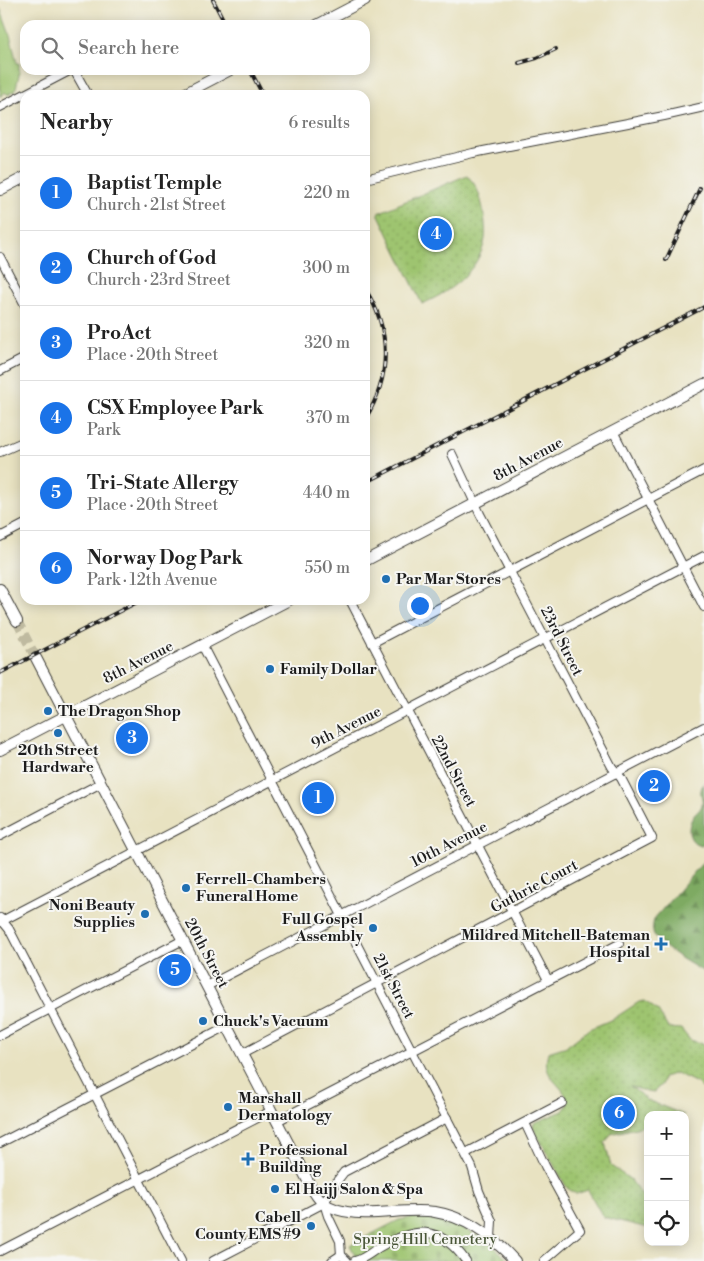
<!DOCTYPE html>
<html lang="en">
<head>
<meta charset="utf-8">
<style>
	body { margin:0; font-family:"Libre Bodoni",serif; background:#f6f6f6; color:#222 }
	.controls { position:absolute; right:15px; bottom:15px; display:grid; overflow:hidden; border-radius:10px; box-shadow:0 2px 12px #0003 }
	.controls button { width:45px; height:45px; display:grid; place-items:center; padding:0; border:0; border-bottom:1px solid #e0e0e0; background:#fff; color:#222; font:25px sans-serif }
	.you { position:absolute; left:419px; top:605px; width:18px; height:18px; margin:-12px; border:4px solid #fff; border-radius:50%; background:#1a73e8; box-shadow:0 0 0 8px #1a73e833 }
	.badge { display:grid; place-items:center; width:32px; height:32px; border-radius:50%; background:#1a73e8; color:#fff; font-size:16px; font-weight:700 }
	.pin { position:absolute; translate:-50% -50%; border:2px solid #fff; box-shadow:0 1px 5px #0006 }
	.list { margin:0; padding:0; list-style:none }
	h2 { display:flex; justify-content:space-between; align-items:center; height:65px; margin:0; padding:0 20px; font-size:21px }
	h2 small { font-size:16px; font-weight:400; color:#767676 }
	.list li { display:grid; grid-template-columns:32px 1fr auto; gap:15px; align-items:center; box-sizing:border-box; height:75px; padding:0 20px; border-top:1px solid #e0e0e0 }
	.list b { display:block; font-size:19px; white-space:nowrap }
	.list p { margin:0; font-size:16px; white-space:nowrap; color:#767676 }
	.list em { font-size:16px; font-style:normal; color:#767676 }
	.icon { flex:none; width:28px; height:28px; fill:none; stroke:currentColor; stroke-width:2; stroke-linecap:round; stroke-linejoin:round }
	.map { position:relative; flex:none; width:704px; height:1261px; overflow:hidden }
	.search { position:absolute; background:#fff; box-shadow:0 2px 12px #0003; left:20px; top:20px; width:350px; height:55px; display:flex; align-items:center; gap:12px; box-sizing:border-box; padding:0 18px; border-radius:15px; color:#767676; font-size:19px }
	.panel { position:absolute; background:#fff; box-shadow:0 2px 12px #0003; left:20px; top:90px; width:350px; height:515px; border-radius:15px }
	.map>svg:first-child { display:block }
</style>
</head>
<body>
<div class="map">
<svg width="704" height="1261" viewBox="0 0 704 1261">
	<defs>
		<pattern id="forest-firs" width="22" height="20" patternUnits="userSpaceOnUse" patternTransform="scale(1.25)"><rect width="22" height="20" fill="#7eaa62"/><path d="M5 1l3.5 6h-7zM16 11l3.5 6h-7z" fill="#668a50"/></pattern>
		<pattern id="cemetery-stones" width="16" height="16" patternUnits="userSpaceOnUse" patternTransform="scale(1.25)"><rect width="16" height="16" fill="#9ec46f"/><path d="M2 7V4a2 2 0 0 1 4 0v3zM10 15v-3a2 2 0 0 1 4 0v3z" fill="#88a860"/></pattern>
		<pattern id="park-dots" width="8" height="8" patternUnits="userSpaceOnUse" patternTransform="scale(1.25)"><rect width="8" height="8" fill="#9ec46f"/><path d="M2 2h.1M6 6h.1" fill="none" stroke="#88a860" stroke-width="1.8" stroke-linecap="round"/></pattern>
	</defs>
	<rect width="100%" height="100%" fill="#f6f6f2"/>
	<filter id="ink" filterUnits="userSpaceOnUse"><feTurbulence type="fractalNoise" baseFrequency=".02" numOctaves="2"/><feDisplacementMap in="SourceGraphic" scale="10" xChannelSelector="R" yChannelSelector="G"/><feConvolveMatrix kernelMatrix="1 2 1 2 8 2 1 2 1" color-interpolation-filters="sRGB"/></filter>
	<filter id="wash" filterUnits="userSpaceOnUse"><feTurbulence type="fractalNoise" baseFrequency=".0096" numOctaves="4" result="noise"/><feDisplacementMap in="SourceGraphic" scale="20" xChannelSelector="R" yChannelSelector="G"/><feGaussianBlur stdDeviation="1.12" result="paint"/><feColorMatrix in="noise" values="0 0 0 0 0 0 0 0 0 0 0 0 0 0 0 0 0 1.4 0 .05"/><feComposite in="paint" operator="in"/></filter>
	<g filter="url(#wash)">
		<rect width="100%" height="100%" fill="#e8e2c1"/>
		<polygon fill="#9ec46f" stroke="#5d7046" points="0,8 10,35 17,63 19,63 19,75 15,92 11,91 9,95 4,92 0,97"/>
		<g fill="url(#forest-firs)" stroke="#4d633f">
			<path d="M704,782V843L702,845C688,844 686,828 693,817C696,812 700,811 702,805C704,795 697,796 704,782Z"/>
			<path d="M704,861V972C691,964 657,946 653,932C652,928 653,924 654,919Z"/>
		</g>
		<path fill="url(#cemetery-stones)" stroke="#5d7046" d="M421,1216C455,1223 485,1234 508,1261H358L350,1245L399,1220Z"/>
		<g fill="url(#park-dots)" stroke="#5d7046">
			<path d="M467,175C470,179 474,183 476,187C483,200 488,231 484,244C476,273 448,293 422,304L378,213Z"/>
			<path d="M645,1001L658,1011L668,1028L681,1029L690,1040L704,1044V1090L697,1083L676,1073L664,1077L661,1085L654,1092L641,1090L630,1086L647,1100L684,1115H648V1125L611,1134L605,1143L611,1166L631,1180L648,1204V1228L603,1217L588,1190L576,1194L567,1188L533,1128L534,1123L563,1111L568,1104C566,1083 540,1081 548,1052L567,1046L589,1029L613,1019L639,1002Z"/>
		</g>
	</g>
	<g filter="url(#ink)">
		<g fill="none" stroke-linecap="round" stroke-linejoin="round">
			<polyline stroke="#bfbaa0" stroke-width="10" stroke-dasharray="10 5" stroke-linecap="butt" points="17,621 36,658"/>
			<g stroke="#3b3a35" stroke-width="10">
				<g id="minor">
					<polyline points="74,70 88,95"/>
					<polyline points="0,107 71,70"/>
					<polyline points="365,179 473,153 664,116 704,107"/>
					<polyline points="0,257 25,305"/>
					<polyline points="0,371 25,358"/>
					<polyline points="613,431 704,607"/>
					<polyline points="0,452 25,441"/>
					<polyline points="0,537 25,524"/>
					<polyline points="350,600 548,980"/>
					<polyline points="372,643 704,470"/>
					<polyline points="202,645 472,1167 479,1191 492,1221 491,1238"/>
					<polyline points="0,836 101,783"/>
					<polyline points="0,918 9,929 181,1261"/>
					<polyline points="0,922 704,556"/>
					<polyline points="207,986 704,727"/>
					<polyline points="0,1035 183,940"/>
					<polyline points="242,1054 652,838 621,778 612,767 580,706 480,514 452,454"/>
					<polyline points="277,1121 619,944"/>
					<polyline points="525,1123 545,1166 580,1230 544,1261"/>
					<polyline points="0,1143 227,1026"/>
					<polyline points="466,1153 562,1103"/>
					<polyline points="324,1203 328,1216 340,1241 341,1255 347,1261"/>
					<polyline points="0,1251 271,1111"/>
					<polyline points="213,1261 324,1203 337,1181 344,1172 447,1118"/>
					<polyline points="332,1261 341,1255"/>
					<path d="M355,1261C364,1259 370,1253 378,1248C415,1227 439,1224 466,1261"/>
				</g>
			</g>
			<g stroke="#3b3a35" stroke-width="12">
				<g id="major">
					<polyline points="317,25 365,0"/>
					<polyline points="182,95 230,70"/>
					<polyline points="0,190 25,177"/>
					<polyline points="365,561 704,384"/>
					<polyline points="0,589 17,621"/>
					<path d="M36,658L309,1183C313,1190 316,1197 322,1202C352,1224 401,1206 435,1212C466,1217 494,1238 515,1261"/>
					<polyline points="0,750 289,600"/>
				</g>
			</g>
			<use href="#minor" stroke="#fff" stroke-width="8"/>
			<use href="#major" stroke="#fff" stroke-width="10"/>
			<g stroke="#1c1c1c" stroke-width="4">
				<g id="rail">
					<polyline points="213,0 226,25"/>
					<polyline points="519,63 537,58 556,49"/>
					<polyline points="250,70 263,95"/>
					<polyline points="666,260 700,188"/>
					<path d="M365,289C392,330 391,378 365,419"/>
					<polyline points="365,483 704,307"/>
					<polyline points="0,673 141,600"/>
				</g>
			</g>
			<use href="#rail" stroke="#f6f6f2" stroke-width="2" stroke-dasharray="5.5" stroke-linecap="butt"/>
		</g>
	</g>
	<g fill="#1f6fb2" stroke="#f6f6f2" stroke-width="2">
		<circle cx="386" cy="579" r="5"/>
		<circle cx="270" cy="669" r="5"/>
		<circle cx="48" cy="711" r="5"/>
		<circle cx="58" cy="733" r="5"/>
		<circle cx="186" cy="888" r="5"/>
		<circle cx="145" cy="914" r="5"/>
		<circle cx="373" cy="928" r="5"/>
		<path d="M658.5 936.5h5v5h5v5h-5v5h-5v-5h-5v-5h5z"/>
		<circle cx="203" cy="1021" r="5"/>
		<circle cx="228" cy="1107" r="5"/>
		<path d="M245.5 1151.5h5v5h5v5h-5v5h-5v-5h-5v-5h5z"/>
		<circle cx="275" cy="1189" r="5"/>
		<circle cx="311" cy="1226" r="5"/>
	</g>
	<g text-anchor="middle" stroke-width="4" stroke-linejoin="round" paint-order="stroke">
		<g font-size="15" fill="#1c1c1c" stroke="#f6f6f2">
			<text transform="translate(528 459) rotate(-28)" y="5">8th Avenue</text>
			<text transform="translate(562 641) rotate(63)" y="5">23rd Street</text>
			<text transform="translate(138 662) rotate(-27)" y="5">8th Avenue</text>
			<text transform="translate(346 727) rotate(-27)" y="5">9th Avenue</text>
			<text transform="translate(454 771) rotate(62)" y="5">22nd Street</text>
			<text transform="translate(449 844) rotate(-27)" y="5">10th Avenue</text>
			<text transform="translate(534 886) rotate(-28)" y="5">Guthrie Court</text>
			<text transform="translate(207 953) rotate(62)" y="5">20th Street</text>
			<text transform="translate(394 986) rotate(62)" y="5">21st Street</text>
		</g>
		<g font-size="15" font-weight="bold" fill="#1c1c1c" stroke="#f6f6f2" text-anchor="start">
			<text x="396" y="584">Par Mar Stores</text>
			<text x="280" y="674">Family Dollar</text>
			<text x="58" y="716">The Dragon Shop</text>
			<text x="58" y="755" text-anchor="middle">20th Street<tspan x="58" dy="17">Hardware</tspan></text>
			<text x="196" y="884">Ferrell-Chambers<tspan x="196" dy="17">Funeral Home</tspan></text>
			<text x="135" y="910" text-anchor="end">Noni Beauty<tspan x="135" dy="17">Supplies</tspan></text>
			<text x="363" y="924" text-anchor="end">Full Gospel<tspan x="363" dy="17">Assembly</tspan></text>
			<text x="650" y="940" text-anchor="end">Mildred Mitchell-Bateman<tspan x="650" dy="17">Hospital</tspan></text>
			<text x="213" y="1026">Chuck's Vacuum</text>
			<text x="238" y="1103">Marshall<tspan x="238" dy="17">Dermatology</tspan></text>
			<text x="259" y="1155">Professional<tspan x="259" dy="17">Building</tspan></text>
			<text x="285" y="1194">El Haijj Salon &amp; Spa</text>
			<text x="301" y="1222" text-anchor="end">Cabell<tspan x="301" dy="17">County EMS #9</tspan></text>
		</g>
		<g font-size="15" fill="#4a5739" stroke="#f6f6f2">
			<text x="425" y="1244">Spring Hill Cemetery</text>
		</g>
	</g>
</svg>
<div class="controls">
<button>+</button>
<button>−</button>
<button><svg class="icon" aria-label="locate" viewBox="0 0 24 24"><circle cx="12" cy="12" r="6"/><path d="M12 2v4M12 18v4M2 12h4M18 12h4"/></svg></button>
</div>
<div class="you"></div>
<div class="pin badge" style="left:318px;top:798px">1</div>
<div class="pin badge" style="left:654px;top:786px">2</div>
<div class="pin badge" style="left:132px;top:738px">3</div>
<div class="pin badge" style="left:436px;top:234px">4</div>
<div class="pin badge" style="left:175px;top:970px">5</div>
<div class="pin badge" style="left:619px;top:1113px">6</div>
<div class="search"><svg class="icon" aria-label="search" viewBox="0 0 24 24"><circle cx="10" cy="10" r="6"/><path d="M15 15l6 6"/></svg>Search here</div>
<section class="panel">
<h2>Nearby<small>6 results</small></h2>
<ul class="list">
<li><span class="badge">1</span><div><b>Baptist Temple</b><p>Church · 21st Street</p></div><em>220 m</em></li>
<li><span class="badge">2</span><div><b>Church of God</b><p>Church · 23rd Street</p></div><em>300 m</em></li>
<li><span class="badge">3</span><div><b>ProAct</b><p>Place · 20th Street</p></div><em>320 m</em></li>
<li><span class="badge">4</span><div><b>CSX Employee Park</b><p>Park</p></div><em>370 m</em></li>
<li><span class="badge">5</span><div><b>Tri-State Allergy</b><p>Place · 20th Street</p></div><em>440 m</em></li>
<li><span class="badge">6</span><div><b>Norway Dog Park</b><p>Park · 12th Avenue</p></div><em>550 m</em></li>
</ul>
</section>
</div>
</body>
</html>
